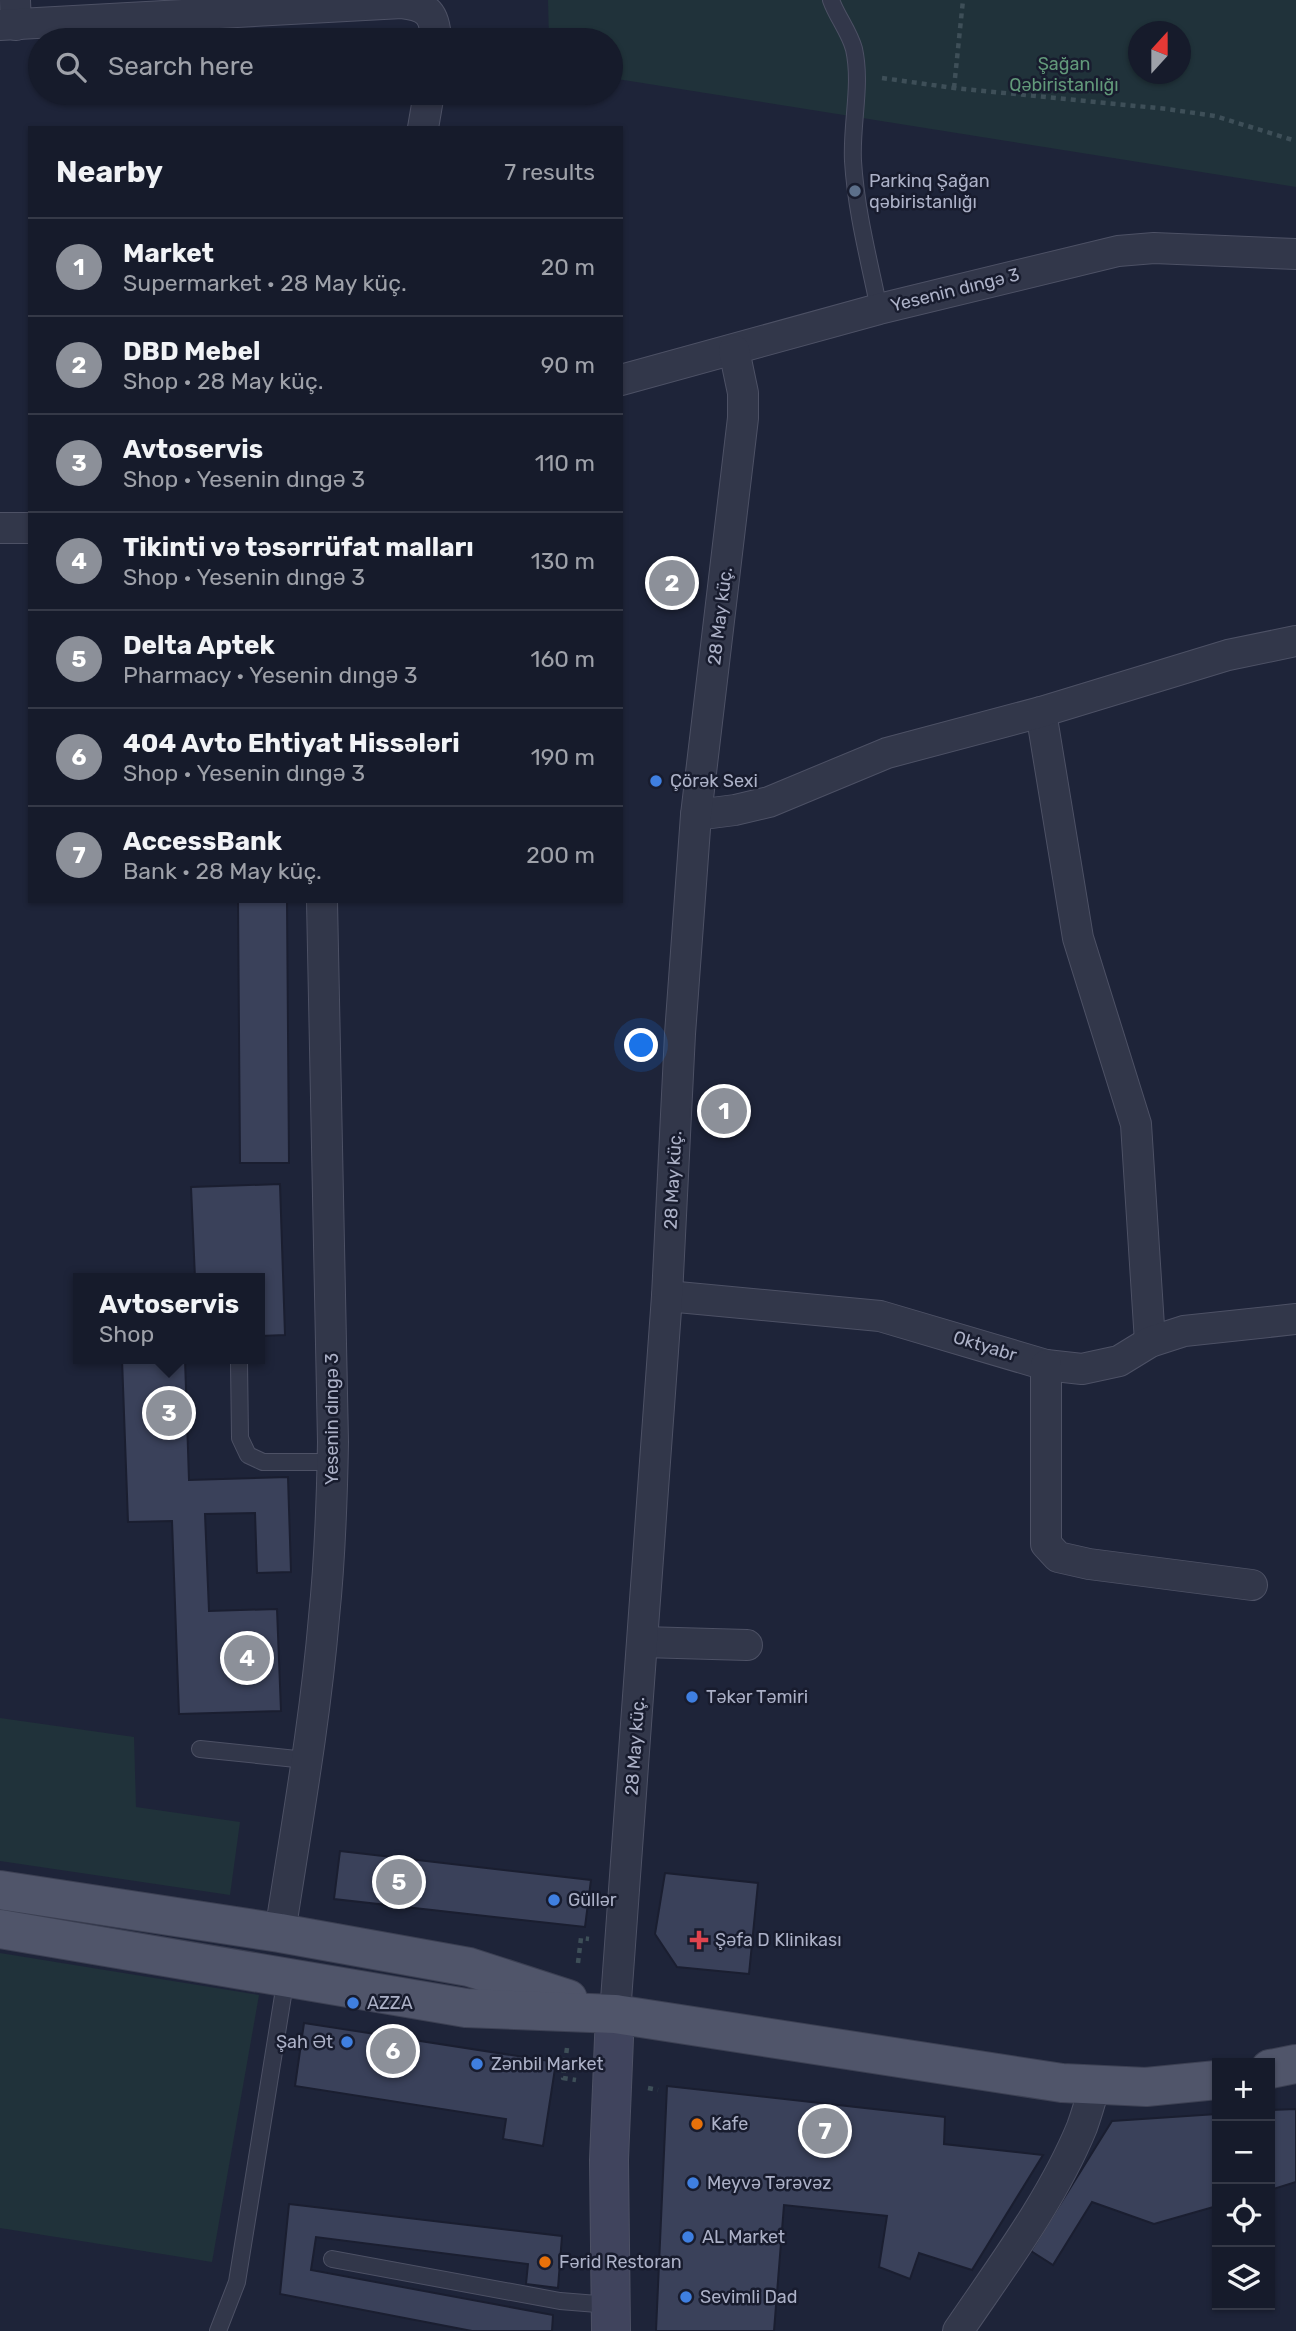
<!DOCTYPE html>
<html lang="en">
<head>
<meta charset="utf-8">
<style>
	body { margin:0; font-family:Rubik,sans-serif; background:#1f2433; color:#f1f3f6 }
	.controls { position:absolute; right:21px; bottom:21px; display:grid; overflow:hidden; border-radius:0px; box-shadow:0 2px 5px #0004 }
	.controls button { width:63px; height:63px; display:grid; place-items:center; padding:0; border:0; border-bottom:2px solid #353947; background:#161b2b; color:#f1f3f6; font:35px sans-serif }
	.compass { position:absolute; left:1128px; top:21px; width:63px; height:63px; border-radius:50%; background:#161b2b; box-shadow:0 2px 5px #0004; rotate:21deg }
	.you { position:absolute; left:642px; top:1046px; width:24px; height:24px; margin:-18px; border:5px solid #fff; border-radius:50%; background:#1a73e8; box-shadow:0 0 0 10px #1a73e833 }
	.badge { display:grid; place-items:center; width:46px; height:46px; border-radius:50%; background:#8c9099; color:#fff; font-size:23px; font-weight:700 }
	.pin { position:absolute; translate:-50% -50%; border:4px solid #fff; box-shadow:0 2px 7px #0006 }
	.popup { position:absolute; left:73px; top:1273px; width:192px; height:91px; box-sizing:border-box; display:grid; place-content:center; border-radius:0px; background:#161b2b; filter:drop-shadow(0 2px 5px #0005); font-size:23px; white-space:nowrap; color:#9ea1a9 }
	.popup b { font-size:26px; color:#f1f3f6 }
	.popup::after { content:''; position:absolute; left:50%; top:100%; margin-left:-14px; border:14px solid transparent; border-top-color:#161b2b }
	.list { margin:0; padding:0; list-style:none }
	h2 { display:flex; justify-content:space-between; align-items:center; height:91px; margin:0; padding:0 28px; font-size:30px }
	h2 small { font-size:23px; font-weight:400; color:#9ea1a9 }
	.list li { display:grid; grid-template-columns:46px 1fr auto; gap:21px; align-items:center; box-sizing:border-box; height:98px; padding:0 28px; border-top:2px solid #353947 }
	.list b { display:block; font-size:26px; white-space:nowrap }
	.list p { margin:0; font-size:23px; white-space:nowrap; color:#9ea1a9 }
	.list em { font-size:23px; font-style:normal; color:#9ea1a9 }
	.icon { flex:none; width:38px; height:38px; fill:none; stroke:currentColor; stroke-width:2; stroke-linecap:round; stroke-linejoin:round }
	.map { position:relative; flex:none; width:1296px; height:2331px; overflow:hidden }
	.search { position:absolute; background:#161b2b; box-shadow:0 2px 5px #0004; left:28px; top:28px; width:595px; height:77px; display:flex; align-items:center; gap:18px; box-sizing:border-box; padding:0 24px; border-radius:38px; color:#9ea1a9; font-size:26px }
	.panel { position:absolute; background:#161b2b; box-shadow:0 2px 5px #0004; left:28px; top:126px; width:595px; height:777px; border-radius:0px }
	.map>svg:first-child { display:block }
</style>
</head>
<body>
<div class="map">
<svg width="1296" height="2331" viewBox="0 0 1296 2331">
	<rect width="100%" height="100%" fill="#1e2439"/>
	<g fill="#20323a" fill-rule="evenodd">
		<path d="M548,0H1296V187L611,78V40H549ZM1138,32H1180V74H1138Z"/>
		<polygon points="0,1718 134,1737 136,1807 240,1822 230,1895 0,1861"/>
		<polygon points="0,1953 259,1995 212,2262 0,2228"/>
	</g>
	<g fill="#3a415a" stroke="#1a1e30" stroke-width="2">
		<polygon points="238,901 287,901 289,1163 240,1163"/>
		<polygon points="280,1184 285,1335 260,1336 260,1278 195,1278 191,1187"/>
		<polygon points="122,1359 185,1359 189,1480 288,1477 291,1572 257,1573 255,1513 205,1514 209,1611 277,1609 281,1711 179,1714 172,1521 128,1522"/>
		<polygon points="340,1851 591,1880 585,1927 334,1899"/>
		<polygon points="665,1873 758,1883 749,1974 677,1967 655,1934"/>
		<polygon points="304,2023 556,2062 543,2146 503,2139 506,2119 295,2086"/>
		<polygon points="667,2086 945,2117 944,2144 1043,2155 972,2270 919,2253 910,2279 879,2267 887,2216 784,2205 774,2331 656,2331"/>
		<polygon points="1296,2109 1296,2182 1270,2190 1270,2110"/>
		<polygon points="1217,2114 1217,2206 1154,2224 1092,2202 1053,2265 1031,2251 1112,2121"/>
		<polygon points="289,2204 562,2236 558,2288 526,2284 528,2264 316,2237 311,2270 553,2315 552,2331 472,2331 280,2294"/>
	</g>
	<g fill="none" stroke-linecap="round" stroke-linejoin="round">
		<g stroke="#4d5165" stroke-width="18">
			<g id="service">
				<path d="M831,0C837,17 849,31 854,49C862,85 851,124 853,161C856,211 869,260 879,309"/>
				<polyline points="239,1362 240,1438 248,1455 263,1462 333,1462"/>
				<polyline points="200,1749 306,1760"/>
				<polyline points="332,2259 560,2301 610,2305"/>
				<polyline points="218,2331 237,2282 286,1977"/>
			</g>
		</g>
		<g stroke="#4d5165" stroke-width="32">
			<g id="minor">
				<polyline points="15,0 16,25"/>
				<path d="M0,25L402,3C428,6 435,14 436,40"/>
				<polyline points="423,128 429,93"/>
				<polyline points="621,380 879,309 1118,251 1154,248 1296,254"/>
				<polyline points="0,528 30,528"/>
				<polyline points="1041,712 1078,938 1136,1124 1150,1342"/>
				<polyline points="696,815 735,810 769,802 887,753 1041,712 1228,655 1296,641"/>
				<polyline points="667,1296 880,1316 1046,1365 1082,1369 1119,1361 1150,1342 1184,1331 1296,1319"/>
				<polyline points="1046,1365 1046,1544 1058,1557 1089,1564 1252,1585"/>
				<polyline points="643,1642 747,1645"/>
				<path d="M280,1933C296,1828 315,1723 324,1617C330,1559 332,1500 333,1442L322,901"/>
				<polyline points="615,2014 667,1296 680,1034 696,815 743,418 743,393 734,350"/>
				<path d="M958,2331C1002,2266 1052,2200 1082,2127C1087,2113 1091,2099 1095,2085"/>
			</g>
		</g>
		<g stroke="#4d5165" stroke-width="40">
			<polyline id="secondary" points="611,2331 609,2160 615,2014"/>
		</g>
		<g stroke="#3c4053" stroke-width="40">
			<g id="primary">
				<polyline points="0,1890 280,1933 469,1967 568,1999"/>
				<polyline points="0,1929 466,2008 615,2014 1062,2083 1146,2087 1217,2080"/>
				<polyline points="1270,2069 1296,2064"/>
			</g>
		</g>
		<g stroke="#3e4f58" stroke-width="4.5" stroke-dasharray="5 5" stroke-linecap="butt">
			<polyline points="882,78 954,88 1167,109 1215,116 1296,141"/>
			<polyline points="954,88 963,0"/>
			<polyline points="578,1963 581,1938 589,1939"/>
			<polyline points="567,2048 563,2078 576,2080"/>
			<polyline points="648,2088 658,2090"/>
		</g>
		<use href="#service" stroke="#32374a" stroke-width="16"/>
		<use href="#minor" stroke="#32374a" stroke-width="30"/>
		<use href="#secondary" stroke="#40445d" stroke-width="38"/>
		<use href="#primary" stroke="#50556a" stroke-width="38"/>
	</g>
	<circle fill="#5c6f8a" stroke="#181c2e" stroke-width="2.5" cx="855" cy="191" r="7"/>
	<g fill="#3f7fe0" stroke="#181c2e" stroke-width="2.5">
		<circle cx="656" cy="781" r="7"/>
		<circle cx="692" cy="1697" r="7"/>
		<circle cx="554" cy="1900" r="7"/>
		<circle cx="353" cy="2003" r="7"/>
		<circle cx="347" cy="2042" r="7"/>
		<circle cx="477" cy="2064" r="7"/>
		<circle cx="693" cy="2183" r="7"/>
		<circle cx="688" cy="2237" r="7"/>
		<circle cx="686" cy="2297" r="7"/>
	</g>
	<path fill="#e0444e" stroke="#181c2e" stroke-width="2.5" d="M695.5 1929.5h7v7h7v7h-7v7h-7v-7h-7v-7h7z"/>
	<g fill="#e8710a" stroke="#181c2e" stroke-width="2.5">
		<circle cx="697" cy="2124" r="7"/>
		<circle cx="545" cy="2262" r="7"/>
	</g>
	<g text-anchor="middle" stroke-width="5" stroke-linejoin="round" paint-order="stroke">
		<g font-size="18" fill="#62997a" stroke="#181c2e">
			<text x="1064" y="70">Şağan<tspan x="1064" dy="21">Qəbiristanlığı</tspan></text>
		</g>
		<g font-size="18" fill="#acb1c7" stroke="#181c2e" text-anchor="start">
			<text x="869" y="187">Parkinq Şağan<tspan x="869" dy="21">qəbiristanlığı</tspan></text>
			<text x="670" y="787">Çörək Sexi</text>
			<text x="706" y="1703">Təkər Təmiri</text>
			<text x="568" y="1906">Güllər</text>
			<text x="715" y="1946">Şəfa D Klinikası</text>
			<text x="367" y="2009">AZZA</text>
			<text x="333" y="2048" text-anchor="end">Şah Ət</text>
			<text x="491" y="2070">Zənbil Market</text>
			<text x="711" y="2130">Kafe</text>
			<text x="707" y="2189">Meyvə Tərəvəz</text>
			<text x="702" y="2243">AL Market</text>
			<text x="559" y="2268">Fərid Restoran</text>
			<text x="700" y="2303">Sevimli Dad</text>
		</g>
		<g font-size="18" fill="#acb1c7" stroke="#181c2e">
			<text transform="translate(955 290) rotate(-14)" y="6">Yesenin dıngə 3</text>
			<text transform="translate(720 616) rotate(-83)" y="6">28 May küç.</text>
			<text transform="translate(673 1180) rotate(-87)" y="6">28 May küç.</text>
			<text transform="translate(985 1346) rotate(17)" y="6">Oktyabr</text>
			<text transform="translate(332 1419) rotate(-90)" y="6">Yesenin dıngə 3</text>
			<text transform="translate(635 1746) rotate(-86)" y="6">28 May küç.</text>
		</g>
	</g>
</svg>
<div class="controls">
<button>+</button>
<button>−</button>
<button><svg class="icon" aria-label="locate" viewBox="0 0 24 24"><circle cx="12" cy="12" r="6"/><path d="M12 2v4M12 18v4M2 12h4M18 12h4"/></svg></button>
<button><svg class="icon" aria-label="layers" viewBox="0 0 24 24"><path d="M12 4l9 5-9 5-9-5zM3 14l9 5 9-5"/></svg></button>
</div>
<svg class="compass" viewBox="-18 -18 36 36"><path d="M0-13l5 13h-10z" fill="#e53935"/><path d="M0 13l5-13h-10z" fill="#9ea1a9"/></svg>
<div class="you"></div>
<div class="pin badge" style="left:724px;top:1111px">1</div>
<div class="pin badge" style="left:672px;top:583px">2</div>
<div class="pin badge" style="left:169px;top:1413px">3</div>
<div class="popup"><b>Avtoservis</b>Shop</div>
<div class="pin badge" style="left:247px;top:1658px">4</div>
<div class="pin badge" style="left:399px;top:1882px">5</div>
<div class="pin badge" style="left:393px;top:2051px">6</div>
<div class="pin badge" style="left:825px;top:2131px">7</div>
<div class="search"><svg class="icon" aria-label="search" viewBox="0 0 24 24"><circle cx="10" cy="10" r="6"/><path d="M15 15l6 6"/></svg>Search here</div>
<section class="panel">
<h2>Nearby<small>7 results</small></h2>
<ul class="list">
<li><span class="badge">1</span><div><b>Market</b><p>Supermarket · 28 May küç.</p></div><em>20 m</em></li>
<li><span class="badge">2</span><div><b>DBD Mebel</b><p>Shop · 28 May küç.</p></div><em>90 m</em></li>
<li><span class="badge">3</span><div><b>Avtoservis</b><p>Shop · Yesenin dıngə 3</p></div><em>110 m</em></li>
<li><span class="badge">4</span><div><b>Tikinti və təsərrüfat malları</b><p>Shop · Yesenin dıngə 3</p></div><em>130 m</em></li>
<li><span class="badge">5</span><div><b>Delta Aptek</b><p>Pharmacy · Yesenin dıngə 3</p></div><em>160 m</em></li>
<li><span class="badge">6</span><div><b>404 Avto Ehtiyat Hissələri</b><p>Shop · Yesenin dıngə 3</p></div><em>190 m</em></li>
<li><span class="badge">7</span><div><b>AccessBank</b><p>Bank · 28 May küç.</p></div><em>200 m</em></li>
</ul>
</section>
</div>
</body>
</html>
